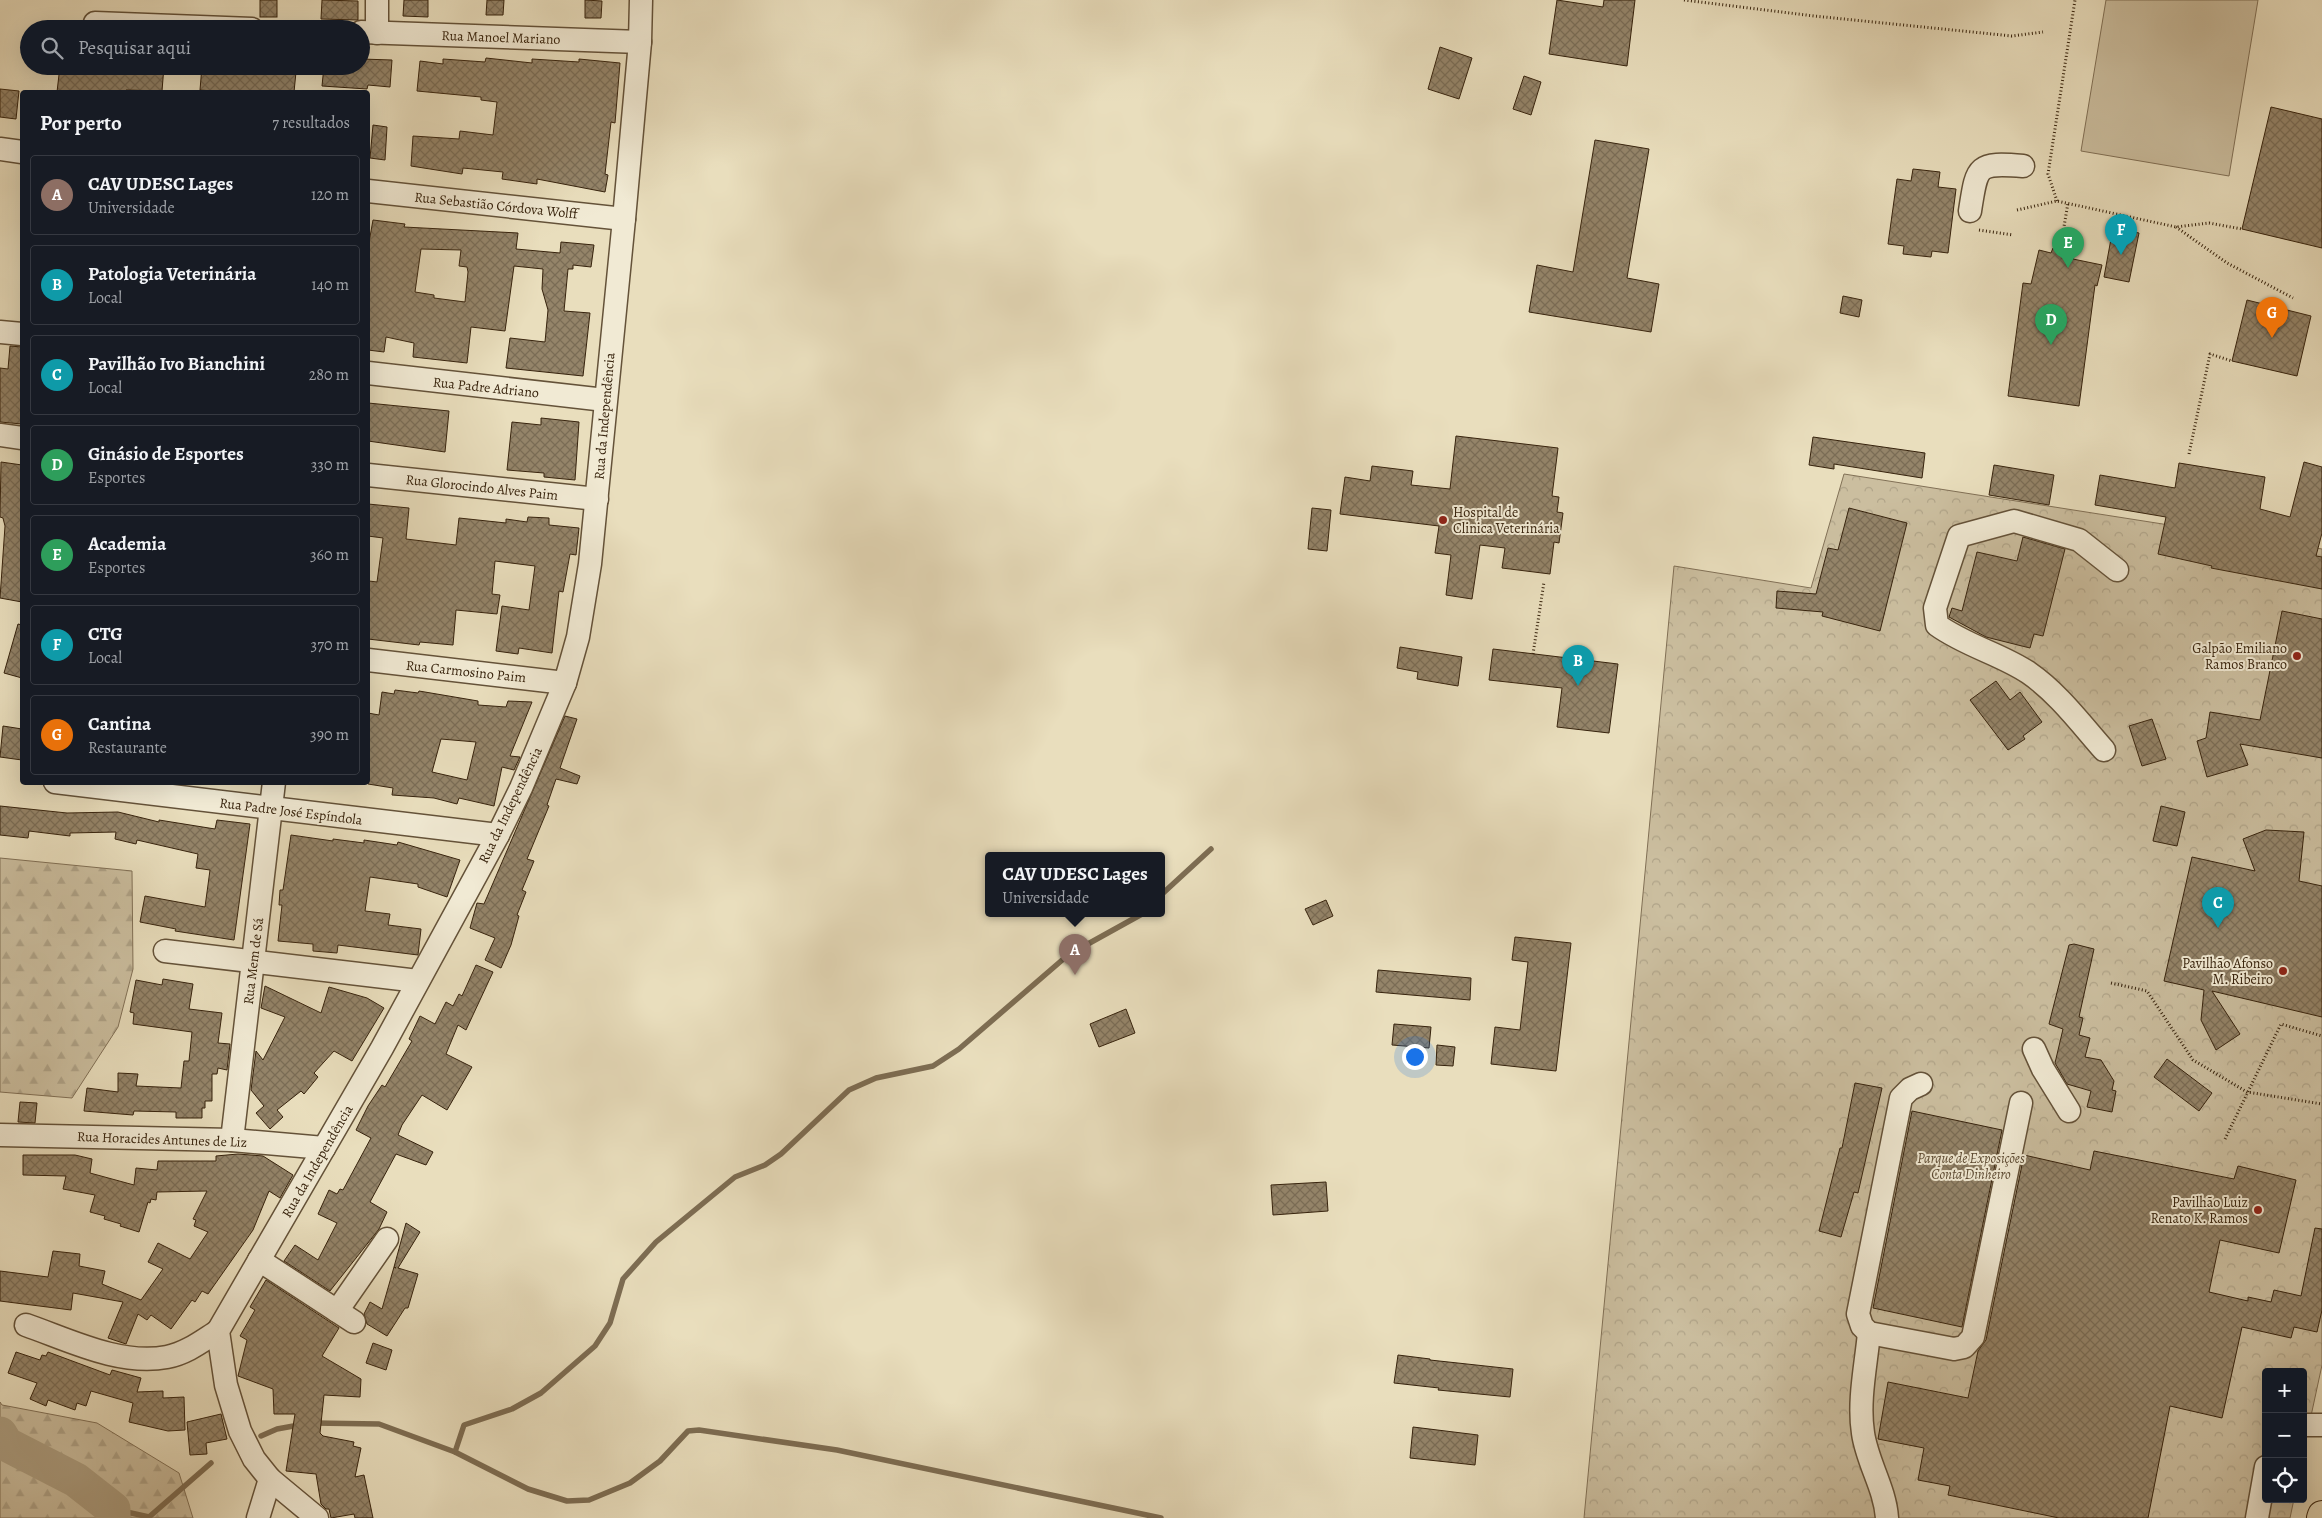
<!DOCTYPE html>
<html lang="pt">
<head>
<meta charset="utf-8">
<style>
	body { margin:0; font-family:Alegreya,serif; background:#242831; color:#f1f3f6 }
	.controls { position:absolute; right:15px; bottom:15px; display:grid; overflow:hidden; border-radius:5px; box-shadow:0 5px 20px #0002 }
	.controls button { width:45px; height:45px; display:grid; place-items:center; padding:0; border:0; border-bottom:1px solid #363941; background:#171b24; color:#f1f3f6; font:25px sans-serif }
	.you { position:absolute; left:1414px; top:1056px; width:18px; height:18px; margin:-12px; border:4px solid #fff; border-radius:50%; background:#1a73e8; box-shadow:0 0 0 8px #1a73e833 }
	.badge { display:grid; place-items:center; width:32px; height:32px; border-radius:50%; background:#0f766e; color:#fff; font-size:16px; font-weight:700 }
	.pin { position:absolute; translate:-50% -41px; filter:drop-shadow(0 1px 2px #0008) }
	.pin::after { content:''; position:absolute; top:26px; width:18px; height:15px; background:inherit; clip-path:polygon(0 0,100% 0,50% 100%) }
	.popup { position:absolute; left:985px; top:852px; width:180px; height:65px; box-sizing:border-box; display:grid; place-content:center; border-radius:5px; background:#171b24; filter:drop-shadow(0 1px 4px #0005); font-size:16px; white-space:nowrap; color:#9ea1a6 }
	.popup b { font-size:19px; color:#f1f3f6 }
	.popup::after { content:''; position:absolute; left:50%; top:100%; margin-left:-10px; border:10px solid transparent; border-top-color:#171b24 }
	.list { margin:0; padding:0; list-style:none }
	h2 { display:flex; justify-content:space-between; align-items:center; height:65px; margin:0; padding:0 20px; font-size:21px }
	h2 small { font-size:16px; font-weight:400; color:#9ea1a6 }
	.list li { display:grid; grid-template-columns:32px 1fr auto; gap:15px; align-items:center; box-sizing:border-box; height:80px; margin:0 10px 10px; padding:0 10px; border:1px solid #363941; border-radius:5px }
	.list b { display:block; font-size:19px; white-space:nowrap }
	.list p { margin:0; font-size:16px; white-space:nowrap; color:#9ea1a6 }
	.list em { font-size:16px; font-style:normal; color:#9ea1a6 }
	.icon { flex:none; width:28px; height:28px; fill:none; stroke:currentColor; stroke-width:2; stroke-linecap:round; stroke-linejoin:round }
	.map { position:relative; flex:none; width:2322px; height:1518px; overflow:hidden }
	.search { position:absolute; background:#171b24; box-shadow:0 5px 20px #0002; left:20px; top:20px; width:350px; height:55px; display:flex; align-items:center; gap:12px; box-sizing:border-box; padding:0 18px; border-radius:28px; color:#9ea1a6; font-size:19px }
	.panel { position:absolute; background:#171b24; box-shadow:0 5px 20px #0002; left:20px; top:90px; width:350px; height:695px; border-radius:5px }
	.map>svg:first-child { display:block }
</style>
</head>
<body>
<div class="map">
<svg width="2322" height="1518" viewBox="0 0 2322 1518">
	<defs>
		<pattern id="forest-firs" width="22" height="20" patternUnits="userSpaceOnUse" patternTransform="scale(1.25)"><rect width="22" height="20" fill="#cbbe9f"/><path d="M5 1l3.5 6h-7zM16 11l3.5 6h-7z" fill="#afa388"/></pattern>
		<pattern id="park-crowns" width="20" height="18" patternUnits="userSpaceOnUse" patternTransform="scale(1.25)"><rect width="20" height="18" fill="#cbbe9f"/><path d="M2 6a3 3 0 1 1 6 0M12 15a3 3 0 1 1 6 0" fill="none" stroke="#afa388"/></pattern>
		<pattern id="building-cross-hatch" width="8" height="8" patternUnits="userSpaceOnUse" patternTransform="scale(1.25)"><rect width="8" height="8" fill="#948469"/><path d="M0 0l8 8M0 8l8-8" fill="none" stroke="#7a6c55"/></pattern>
	</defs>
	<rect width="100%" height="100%" fill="#e9debd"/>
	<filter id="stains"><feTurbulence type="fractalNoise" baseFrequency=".004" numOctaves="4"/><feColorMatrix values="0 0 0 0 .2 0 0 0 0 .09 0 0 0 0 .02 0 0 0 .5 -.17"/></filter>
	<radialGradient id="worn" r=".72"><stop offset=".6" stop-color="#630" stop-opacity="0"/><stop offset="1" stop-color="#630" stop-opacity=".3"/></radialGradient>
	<polygon fill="#cbbe9f" stroke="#817056" points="2106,0 2258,0 2229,176 2081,151"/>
	<g fill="url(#forest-firs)" stroke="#817056">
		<polygon points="0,858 132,871 133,969 118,1027 72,1098 0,1092"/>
		<polygon points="0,1402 2,1405 97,1423 179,1473 193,1518 0,1518"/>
	</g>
	<polygon fill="url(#park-crowns)" stroke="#817056" points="1844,474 2322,549 2322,1365 2303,1453 2303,1372 2266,1372 2266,1499 2294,1499 2290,1518 1584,1518 1674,566 1811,588"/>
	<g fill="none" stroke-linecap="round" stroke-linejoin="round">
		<g stroke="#7d6d53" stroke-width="5.5">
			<polyline points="1161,895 1211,849"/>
			<polyline points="313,1423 379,1424 455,1452 528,1489 567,1501 589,1500 630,1483 660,1461 688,1431 699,1430 837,1450 1161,1518"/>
			<polyline points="261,1436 277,1429 299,1425"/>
			<polyline points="455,1452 464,1425 512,1409 541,1393 595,1346 610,1323 623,1279 656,1242 735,1177 765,1165 781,1154 849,1090 876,1078 933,1066 959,1049 1068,955 1142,914"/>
			<polyline points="113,1509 149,1517 211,1463"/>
		</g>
		<polyline stroke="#ac9e81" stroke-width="35" points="0,1434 6,1444 76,1480 113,1509 113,1518"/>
	</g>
	<g fill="url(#building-cross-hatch)" stroke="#37230d" fill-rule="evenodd">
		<rect x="260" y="0" width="17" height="17"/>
		<polygon points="322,0 358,1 358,20 321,19"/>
		<polygon points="404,0 428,0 428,17 403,16"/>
		<polygon points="487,0 504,0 503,15 486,15"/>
		<polygon points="585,0 602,1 601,18 585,18"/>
		<polygon points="1557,0 1603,7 1604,0 1635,0 1627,66 1549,54"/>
		<polygon points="1440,47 1472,58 1459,99 1428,89"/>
		<polygon points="486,58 532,63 532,59 579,62 579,59 620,63 615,123 611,122 605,174 608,175 605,192 537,179 537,184 502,179 503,172 463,168 462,174 411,166 413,136 459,139 460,131 493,135 497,102 481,100 481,97 417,91 420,61 443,64 443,59 485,62"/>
		<polygon points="361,59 392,60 390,87 368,85 367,89 322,86 324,66 361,66"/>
		<polygon points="60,66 164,66 162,91 126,90 125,92 57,92"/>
		<polygon points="202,66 284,66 284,70 296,72 294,92 225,92 200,90"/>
		<polygon points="1524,76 1541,82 1531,115 1513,109"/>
		<polygon points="0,89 19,91 16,119 0,117"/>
		<polygon points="2271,107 2322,119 2322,248 2242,229"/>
		<polygon points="373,125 387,127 385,160 370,158"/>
		<polygon points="1595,140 1649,149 1627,278 1659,284 1651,332 1529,312 1537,265 1573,272"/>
		<polygon points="1913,169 1940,172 1938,187 1956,189 1948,253 1932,251 1931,257 1903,254 1904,246 1888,244 1897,179 1911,181"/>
		<path d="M373,220L405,224L404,227L518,233L516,249L560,253L561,242L594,245L591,267L573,265V269H568L564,311L590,313L583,376L506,368L510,338L545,342L548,310L542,289L543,269L514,266L505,331L471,327L467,363L413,357L414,343L386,337L384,352L368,350V248ZM421,249L461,250L459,266L467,267L468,272L465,302L434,298V295L415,292Z"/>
		<polygon points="2113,228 2139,233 2129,282 2104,277"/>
		<polygon points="2053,248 2075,253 2073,259 2102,265 2097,286 2095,285 2079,406 2008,396 2023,283 2031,284 2039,250 2051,253"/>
		<polygon points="1843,296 1862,300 1859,317 1840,313"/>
		<polygon points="2247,300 2311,316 2297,376 2232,361"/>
		<polygon points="10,346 22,347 22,424 0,422 0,368 8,369"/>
		<polygon points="368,403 449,411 445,452 368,441"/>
		<polygon points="541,418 579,422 575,480 544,477 544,473 507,470 512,422 541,425"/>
		<polygon points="1456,436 1558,448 1552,496 1559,497 1557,512 1563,513 1559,543 1554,542 1550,574 1502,568 1505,548 1480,545 1472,599 1446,595 1451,555 1435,553 1439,526 1340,514 1345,477 1370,481 1372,466 1413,471 1411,485 1450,489"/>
		<polygon points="1813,437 1925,453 1922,478 1834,464 1834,469 1809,465"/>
		<polygon points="1,462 22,465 22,602 0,598 5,526 3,518 0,517"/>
		<polygon points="2304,462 2322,467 2322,533 2316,556 2322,557 2322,589 2211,568 2212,566 2158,554 2166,517 2095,505 2100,475 2175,488 2179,463 2265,477 2260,509 2290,517"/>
		<polygon points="1994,465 2054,475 2049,505 1989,495"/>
		<polygon points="368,504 409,508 406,539 456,545 459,518 506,523 506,519 527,522 528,517 549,518 549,525 579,528 576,555 570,554 563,592 559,591 552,653 519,648 518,654 496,651 502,606 529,610 535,566 495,561 492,594 500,595 497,614 456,610 453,645 420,642 419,645 368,639 369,581 377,582 383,538 368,536"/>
		<polygon points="1312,508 1331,510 1327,551 1308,549"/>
		<polygon points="1849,508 1907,523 1880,631 1822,616 1823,612 1776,608 1777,591 1816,594 1828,548 1838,550"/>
		<polygon points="2023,537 2065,549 2043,636 2034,634 2030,648 1986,637 1949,617 1952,608 1962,611 1977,552 2017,561"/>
		<polygon points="2282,611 2322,619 2322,758 2240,744 2248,765 2207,777 2197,741 2206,738 2210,712 2260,720"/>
		<polygon points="18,624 22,625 22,678 4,673"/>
		<polygon points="1400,647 1462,657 1458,686 1417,679 1418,672 1397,668"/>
		<polygon points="1493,649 1618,664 1609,733 1557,727 1562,688 1489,680"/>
		<polygon points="1996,681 2010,700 2020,692 2042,722 2023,736 2025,739 2008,750 1970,700"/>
		<path d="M395,690L418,693L419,691L478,701V705L506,707L508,701L532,702L510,756L520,757L514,770L502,767L494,806L459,798L457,804L434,798L392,795L393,788L368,784V713L379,715L382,692L394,694ZM441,739L476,742L467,780L432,772Z"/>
		<polygon points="565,716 577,719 560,768 580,776 577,784 556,779 547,805 549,806 527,859 534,861 522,890 526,892 517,915 519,916 511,945 501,968 485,960 495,938 470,928 477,903 484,904"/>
		<polygon points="2152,719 2166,759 2142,766 2129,726"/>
		<polygon points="3,726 22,729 22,760 0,757"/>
		<polygon points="0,806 67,813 118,812 159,822 159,820 215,829 217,820 250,824 234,940 175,931 176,929 140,922 145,896 205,907 210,870 196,868 198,854 137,840 136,844 115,839 116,832 70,833 70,836 29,831 28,838 0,835"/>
		<polygon points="2161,806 2185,812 2177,846 2153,841"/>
		<polygon points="2266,830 2304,832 2299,881 2322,886 2322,1017 2212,991 2240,1034 2216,1050 2201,1020 2204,990 2164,981 2192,857 2255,871 2243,839"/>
		<polygon points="291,835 333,841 333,839 364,843 364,840 397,845 398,842 460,860 447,897 418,887 418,884 370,877 365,911 390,914 388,925 421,929 418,955 338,945 337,953 313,951 313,944 278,941 282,905 279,905 280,890 283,890"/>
		<polygon points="1326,900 1333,916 1313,925 1305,909"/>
		<polygon points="1515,937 1571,943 1556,1071 1491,1064 1495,1027 1520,1030 1528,962 1512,960"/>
		<polygon points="2074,944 2094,949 2079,1017 2083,1018 2079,1035 2090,1038 2085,1057 2101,1060 2114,1081 2112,1090 2116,1091 2112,1112 2087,1107 2091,1091 2067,1084 2055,1063 2063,1029 2049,1024 2069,945"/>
		<polygon points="476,965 493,972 466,1030 458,1025 446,1054 472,1067 447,1110 422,1095 402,1125 398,1135 433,1152 426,1165 396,1154 370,1202 387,1212 379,1229 330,1291 284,1261 295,1245 318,1260 337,1223 318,1214 329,1190 337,1194 340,1189 343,1190 371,1138 356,1130 368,1106 382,1085 385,1087 412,1041 409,1039 420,1016 435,1024 446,1002 453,1006 459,994 462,996"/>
		<polygon points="1378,970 1471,978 1470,1000 1376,992"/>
		<polygon points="163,979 193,984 189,1009 222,1013 218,1043 230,1044 227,1070 218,1068 217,1074 212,1074 212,1101 205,1101 205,1108 202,1108 202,1118 176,1118 176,1112 134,1111 133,1115 84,1111 87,1088 118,1092 118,1073 138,1074 136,1086 181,1088 184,1061 189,1061 192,1032 133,1024 134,1013 130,1012 136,980 162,985"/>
		<polygon points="265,986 321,1013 329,987 367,998 384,1008 352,1061 334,1051 314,1073 318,1077 304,1094 301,1091 277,1110 283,1117 270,1129 256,1113 264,1106 251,1090 256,1051 263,1060 285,1017 261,1008"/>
		<polygon points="1126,1009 1135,1033 1099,1047 1090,1024"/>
		<polygon points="1394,1024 1431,1027 1429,1048 1392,1045"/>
		<polygon points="1437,1045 1455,1047 1453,1066 1436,1065"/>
		<polygon points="2167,1059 2212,1093 2199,1111 2154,1077"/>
		<polygon points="1855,1083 1882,1088 1858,1193 1854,1192 1841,1237 1819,1231 1840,1148 1842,1148"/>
		<polygon points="20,1102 37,1103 35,1123 18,1122"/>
		<polygon points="1912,1111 2002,1130 1962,1327 1873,1308"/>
		<polygon points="2094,1151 2234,1179 2238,1166 2296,1180 2279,1253 2220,1240 2209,1292 2248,1301 2248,1297 2271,1302 2274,1290 2301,1296 2315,1228 2322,1229 2322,1310 2317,1332 2294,1327 2291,1338 2242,1327 2222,1418 2170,1406 2148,1518 2059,1518 1948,1495 1950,1486 1918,1480 1924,1448 1878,1439 1888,1382 1968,1398 1978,1351 1986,1340 2024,1155 2090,1170"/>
		<polygon points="238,1154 263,1156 293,1175 280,1198 269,1191 253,1230 208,1294 202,1291 195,1302 192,1300 171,1329 151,1315 147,1320 138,1314 126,1344 108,1338 123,1302 73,1293 71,1310 0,1301 0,1271 48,1277 53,1251 80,1254 79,1266 105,1271 102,1284 141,1300 163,1269 148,1262 158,1243 190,1259 208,1232 194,1226 196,1220 193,1219 207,1191 157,1192 156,1200 151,1199 150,1203 148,1202 139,1232 120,1226 121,1224 104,1219 105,1216 90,1212 95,1195 63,1189 66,1176 23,1175 23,1155 75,1155 92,1159 90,1173 134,1185 136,1168 157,1170 158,1161 216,1161 216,1156"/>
		<polygon points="1326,1182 1328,1211 1273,1215 1271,1185"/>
		<polygon points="406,1223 420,1232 398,1268 418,1274 408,1308 405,1308 387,1336 367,1324 364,1314 370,1302 382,1309 394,1267 396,1268 394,1267"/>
		<polygon points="266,1280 339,1328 322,1356 361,1379 360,1397 324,1395 320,1433 323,1436 354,1442 353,1446 361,1448 355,1477 364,1475 373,1518 355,1518 354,1514 331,1518 329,1509 326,1509 321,1504 316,1474 286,1471 295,1414 274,1414 273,1389 238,1376 247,1340 240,1336 255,1310 250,1307"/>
		<polygon points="373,1343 392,1350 386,1370 366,1363"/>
		<polygon points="16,1352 40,1360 42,1355 46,1356 48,1352 110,1375 112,1370 141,1378 137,1392 163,1391 163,1398 184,1397 185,1430 168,1431 129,1422 133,1403 91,1391 86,1406 77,1403 75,1410 48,1400 46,1406 30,1399 37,1383 8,1373"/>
		<polygon points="1398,1355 1430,1359 1430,1360 1513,1369 1510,1397 1438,1390 1439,1388 1394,1383"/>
		<polygon points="221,1414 227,1439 206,1443 207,1454 190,1455 187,1422"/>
		<polygon points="1413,1427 1478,1435 1475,1465 1410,1458"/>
	</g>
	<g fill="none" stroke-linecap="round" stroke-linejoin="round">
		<g stroke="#645239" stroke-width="25">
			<g id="minor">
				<polyline points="377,0 377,33"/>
				<polyline points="95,23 252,29"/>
				<polyline points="361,32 640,42"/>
				<polyline points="0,149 22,152"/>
				<polyline points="368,191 624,219"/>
				<path d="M1970,211C1977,166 1976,162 2023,166"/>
				<polyline points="0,332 22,334"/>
				<polyline points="368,373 605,400"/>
				<polyline points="0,435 22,438"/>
				<polyline points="368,475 597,499"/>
				<polyline points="368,660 565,683"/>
				<path d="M2104,750C2081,724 2058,693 2029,673C2001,654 1966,646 1937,625L1935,608L1959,536L2014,521L2079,540L2117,570"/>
				<polyline points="55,782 498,835"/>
				<polyline points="165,951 418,981"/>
				<polyline points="2034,1049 2043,1069 2069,1111"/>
				<polyline points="1921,1084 1910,1089 1901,1098 1858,1314 1862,1326 1869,1333 1954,1349 1964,1347 1973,1337 2021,1103"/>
				<polyline points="0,1135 232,1140 324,1148"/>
				<polyline points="232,1140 274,782"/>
				<polyline points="259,1260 354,1322"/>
				<polyline points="337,1311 387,1239"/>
				<path d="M26,1325C69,1340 120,1366 167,1357C187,1353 202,1341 218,1331"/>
				<path d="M1869,1333C1866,1365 1858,1401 1863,1433C1867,1462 1885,1488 1887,1518"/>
				<polyline points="2303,1425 2322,1425"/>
				<polyline points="258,1518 270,1479"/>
				<polyline points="317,1518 270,1479 254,1459 240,1431 226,1385 218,1331 382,1048 498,835 521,788 565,683 578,637 590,564 624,219 640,42 641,0"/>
				<polyline points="2257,1518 2266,1467"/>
			</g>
		</g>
		<g stroke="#37230d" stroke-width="30">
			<polyline id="major" points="2321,1518 2322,1515"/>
		</g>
		<g stroke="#37230d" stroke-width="3" stroke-dasharray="1 2.5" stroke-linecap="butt">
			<polyline points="1684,0 1814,16 2012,36 2043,32"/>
			<polyline points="2057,201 2048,174 2075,0"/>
			<polyline points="2017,210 2057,201 2176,227 2209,223 2242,229"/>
			<polyline points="2176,227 2227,263 2293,298"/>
			<polyline points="1979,230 2013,235"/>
			<polyline points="2060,250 2068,203"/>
			<polyline points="2189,454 2210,354 2232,361"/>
			<polyline points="1533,654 1544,582"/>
			<polyline points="2111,983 2147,991 2193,1060 2247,1092 2322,1104"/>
			<polyline points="2225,1139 2281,1024 2322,1036"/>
		</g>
		<use href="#minor" stroke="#f1ead4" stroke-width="22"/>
		<use href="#major" stroke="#e9debd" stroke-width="28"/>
	</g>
	<g fill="#8f2418" stroke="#f1ead4" stroke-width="2">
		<circle cx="1443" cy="520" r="5"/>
		<circle cx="2297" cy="656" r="5"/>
		<circle cx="2283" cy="971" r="5"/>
		<circle cx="2258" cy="1210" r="5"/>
	</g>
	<g text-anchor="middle" stroke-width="4" stroke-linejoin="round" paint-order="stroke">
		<g font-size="14" fill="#37230d" stroke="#f1ead4">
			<text transform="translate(501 37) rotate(2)" y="5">Rua Manoel Mariano</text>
			<text transform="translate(496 205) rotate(6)" y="5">Rua Sebastião Córdova Wolff</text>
			<text transform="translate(486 387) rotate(6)" y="5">Rua Padre Adriano</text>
			<text transform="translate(604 416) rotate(-85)" y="5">Rua da Independência</text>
			<text transform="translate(482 487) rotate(6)" y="5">Rua Glorocindo Alves Paim</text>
			<text transform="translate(466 671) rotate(6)" y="5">Rua Carmosino Paim</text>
			<text transform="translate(510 805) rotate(-64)" y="5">Rua da Independência</text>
			<text transform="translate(291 811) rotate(7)" y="5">Rua Padre José Espíndola</text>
			<text transform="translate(253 961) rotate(-83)" y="5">Rua Mem de Sá</text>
			<text transform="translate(162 1139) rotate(2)" y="5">Rua Horacides Antunes de Liz</text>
			<text transform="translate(317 1161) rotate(-60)" y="5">Rua da Independência</text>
		</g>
		<g font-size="14" fill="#37230d" stroke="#f1ead4" text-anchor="end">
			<text x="1453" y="517" text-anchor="start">Hospital de<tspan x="1453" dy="16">Clinica Veterinária</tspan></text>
			<text x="2287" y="653">Galpão Emiliano<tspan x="2287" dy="16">Ramos Branco</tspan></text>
			<text x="2273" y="968">Pavilhão Afonso<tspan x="2273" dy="16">M. Ribeiro</tspan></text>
			<text x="2248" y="1207">Pavilhão Luiz<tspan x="2248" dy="16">Renato K. Ramos</tspan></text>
		</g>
		<g font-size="14" font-style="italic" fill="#5c4a32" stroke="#f1ead4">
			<text x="1971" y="1163">Parque de Exposições<tspan x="1971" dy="16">Conta Dinheiro</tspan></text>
		</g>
	</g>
	<rect width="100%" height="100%" filter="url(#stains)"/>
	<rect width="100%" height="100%" fill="url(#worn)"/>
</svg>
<div class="controls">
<button>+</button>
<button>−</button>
<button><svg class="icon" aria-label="locate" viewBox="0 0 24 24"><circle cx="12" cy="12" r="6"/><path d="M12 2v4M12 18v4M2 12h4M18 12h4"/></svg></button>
</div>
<div class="you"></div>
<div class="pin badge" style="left:1075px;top:975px;background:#8d6e63">A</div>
<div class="popup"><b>CAV UDESC Lages</b>Universidade</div>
<div class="pin badge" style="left:1578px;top:686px;background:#0f9aa8">B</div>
<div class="pin badge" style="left:2218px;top:928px;background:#0f9aa8">C</div>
<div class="pin badge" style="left:2051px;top:345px;background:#2e9e5b">D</div>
<div class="pin badge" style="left:2068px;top:268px;background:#2e9e5b">E</div>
<div class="pin badge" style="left:2121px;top:255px;background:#0f9aa8">F</div>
<div class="pin badge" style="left:2272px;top:338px;background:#e8710a">G</div>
<div class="search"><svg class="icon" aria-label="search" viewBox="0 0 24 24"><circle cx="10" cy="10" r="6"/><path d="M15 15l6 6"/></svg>Pesquisar aqui</div>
<section class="panel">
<h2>Por perto<small>7 resultados</small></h2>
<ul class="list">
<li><span class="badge" style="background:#8d6e63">A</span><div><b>CAV UDESC Lages</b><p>Universidade</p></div><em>120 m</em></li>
<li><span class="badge" style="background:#0f9aa8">B</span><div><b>Patologia Veterinária</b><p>Local</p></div><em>140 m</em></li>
<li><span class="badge" style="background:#0f9aa8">C</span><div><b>Pavilhão Ivo Bianchini</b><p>Local</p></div><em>280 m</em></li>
<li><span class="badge" style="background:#2e9e5b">D</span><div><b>Ginásio de Esportes</b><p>Esportes</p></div><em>330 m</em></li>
<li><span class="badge" style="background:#2e9e5b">E</span><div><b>Academia</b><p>Esportes</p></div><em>360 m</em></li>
<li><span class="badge" style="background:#0f9aa8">F</span><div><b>CTG</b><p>Local</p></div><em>370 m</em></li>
<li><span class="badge" style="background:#e8710a">G</span><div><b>Cantina</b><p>Restaurante</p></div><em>390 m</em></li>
</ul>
</section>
</div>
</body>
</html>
